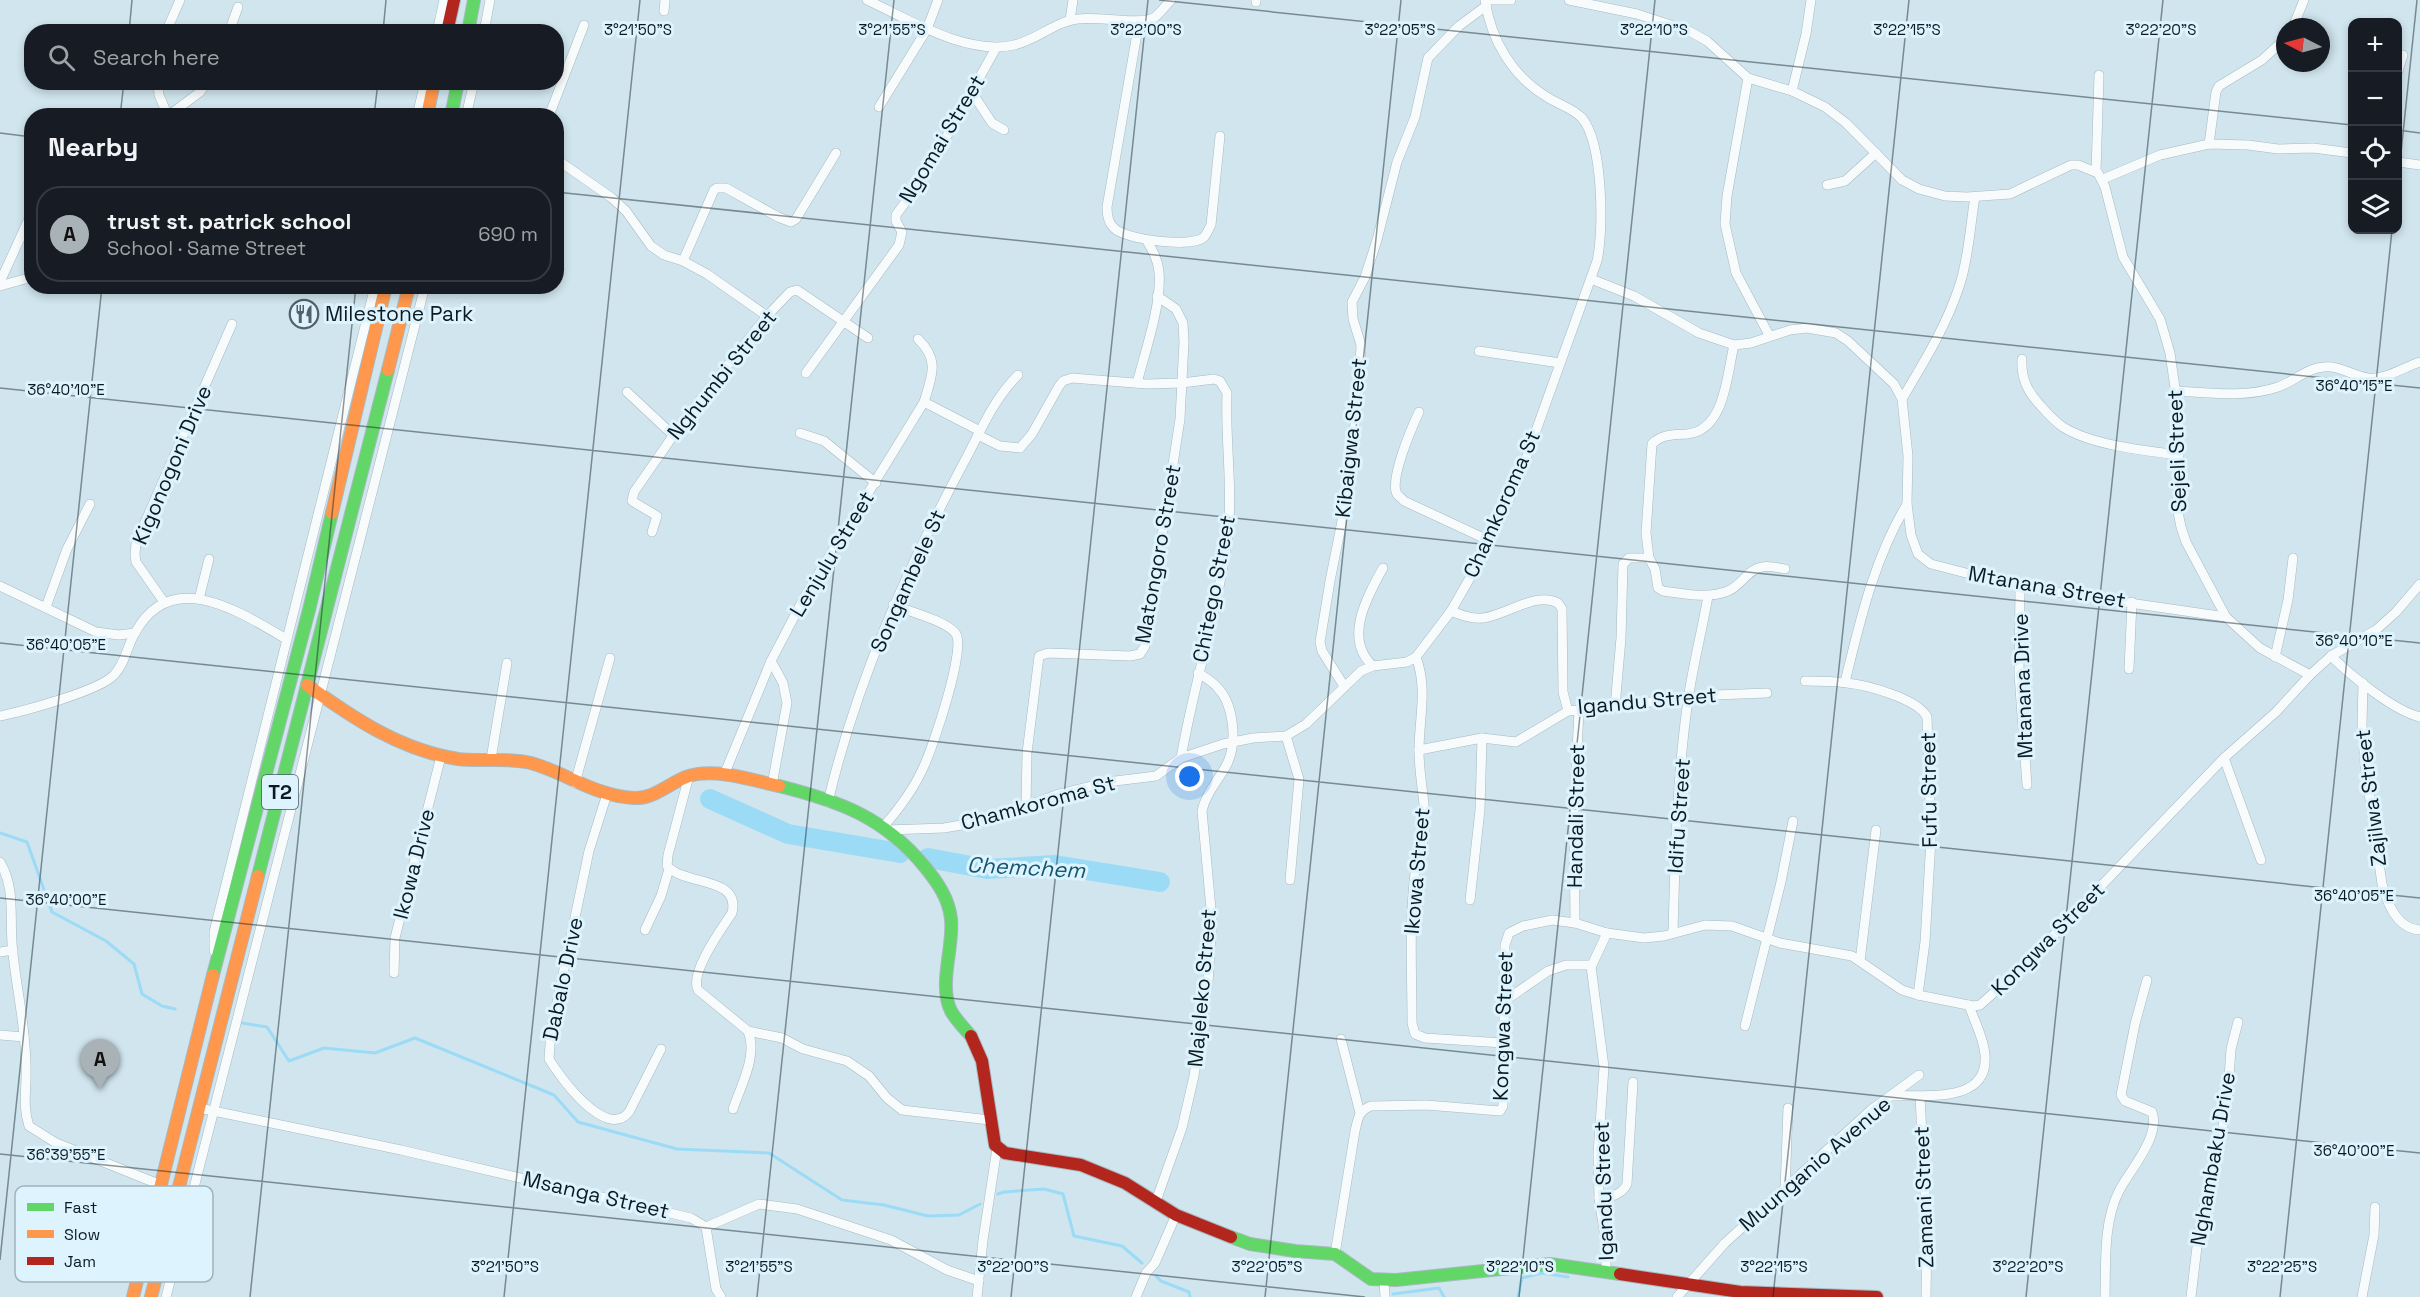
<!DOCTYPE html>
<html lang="en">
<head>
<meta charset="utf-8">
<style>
	body { margin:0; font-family:"Space Grotesk",sans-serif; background:#242831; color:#f1f3f6 }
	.controls { position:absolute; right:18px; top:18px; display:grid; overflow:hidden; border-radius:12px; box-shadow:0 3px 9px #0003 }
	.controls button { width:54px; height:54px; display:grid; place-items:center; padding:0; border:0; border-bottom:2px solid #363941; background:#171b24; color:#f1f3f6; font:30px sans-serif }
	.compass { position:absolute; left:2276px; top:18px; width:54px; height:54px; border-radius:50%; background:#171b24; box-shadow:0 3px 9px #0003; rotate:276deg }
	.you { position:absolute; left:1190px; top:777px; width:21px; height:21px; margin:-15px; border:4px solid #fff; border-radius:50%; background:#1a73e8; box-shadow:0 0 0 9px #1a73e833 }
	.badge { display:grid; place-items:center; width:39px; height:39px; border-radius:50%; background:#a9b2b7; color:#111; font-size:20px; font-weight:700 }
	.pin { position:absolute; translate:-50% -50px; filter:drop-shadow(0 2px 3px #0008) }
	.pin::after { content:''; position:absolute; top:32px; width:21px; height:18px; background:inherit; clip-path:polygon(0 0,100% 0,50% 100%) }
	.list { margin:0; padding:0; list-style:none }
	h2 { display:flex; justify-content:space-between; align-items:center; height:78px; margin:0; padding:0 24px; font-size:26px }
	h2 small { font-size:20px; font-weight:400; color:#9ea1a6 }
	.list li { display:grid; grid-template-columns:39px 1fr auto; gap:18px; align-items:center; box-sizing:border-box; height:96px; margin:0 12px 12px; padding:0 12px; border:2px solid #363941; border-radius:24px }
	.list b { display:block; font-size:22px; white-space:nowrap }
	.list p { margin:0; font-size:20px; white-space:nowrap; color:#9ea1a6 }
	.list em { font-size:20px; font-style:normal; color:#9ea1a6 }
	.icon { flex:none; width:33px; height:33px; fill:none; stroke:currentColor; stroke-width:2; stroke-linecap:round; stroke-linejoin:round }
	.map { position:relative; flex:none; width:2420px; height:1297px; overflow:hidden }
	.search { position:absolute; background:#171b24; box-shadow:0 3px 9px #0003; left:24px; top:24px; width:540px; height:66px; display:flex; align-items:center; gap:15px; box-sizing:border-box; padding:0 21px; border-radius:24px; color:#9ea1a6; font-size:22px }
	.panel { position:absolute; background:#171b24; box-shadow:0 3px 9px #0003; left:24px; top:108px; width:540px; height:186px; border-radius:24px }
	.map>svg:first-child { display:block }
</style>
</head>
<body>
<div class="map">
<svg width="2420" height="1297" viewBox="0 0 2420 1297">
	<rect width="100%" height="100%" fill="#d0e5ee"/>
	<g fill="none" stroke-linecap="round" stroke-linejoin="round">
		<g stroke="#9cdbf6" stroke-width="3">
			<polyline points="0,833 27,842 52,912 106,941 134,964 142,994 162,1006 175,1009"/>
			<polyline points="242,1023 267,1027 289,1061 324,1048 375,1053 415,1038 554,1095 578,1122 677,1149 769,1153 842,1200 884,1205 928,1216 959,1215 980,1204"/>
			<polyline points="998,1194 1004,1192 1044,1189 1063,1194 1074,1236 1122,1246 1142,1263"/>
			<polyline points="1156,1276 1161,1281 1189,1292 1190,1297"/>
			<polyline points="1393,1294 1439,1288 1444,1297"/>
			<polyline points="1518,1297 1522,1278 1542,1273 1568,1277"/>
		</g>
		<g stroke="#9cdbf6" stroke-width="20">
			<polyline points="710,799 788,834 900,853"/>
			<polyline points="928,858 987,869 1055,865 1160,882"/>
		</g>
		<g stroke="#a8b9c0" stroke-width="10">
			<g id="street">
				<path d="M867,0C908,19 967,56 1014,45C1037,40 1056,21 1078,19C1098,16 1142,26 1155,17C1161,12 1166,5 1171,0"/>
				<polyline points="1489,0 1511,0"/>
				<polyline points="1569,0 1637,14 1689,31 1707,41 1748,78 1792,91 1825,107 1846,123 1902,180 1919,189 1945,196 1967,197 2010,194 2071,165 2078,165 2098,173 2105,187 2123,257 2160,319 2170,353 2179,416 2177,507 2181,527 2186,542 2226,617 2260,648 2310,675"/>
				<polyline points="1256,2 1256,0"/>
				<polyline points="664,11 665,0"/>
				<polyline points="1070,20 1073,0"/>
				<path d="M1139,22L1107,207C1107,214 1108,223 1114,228C1125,240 1193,248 1204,237C1207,234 1209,228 1211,225L1220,136"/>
				<polyline points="2293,27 2304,0"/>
				<polyline points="166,32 180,0"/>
				<polyline points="229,32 238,7"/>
				<polyline points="437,32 444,0"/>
				<polyline points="484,32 490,0"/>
				<polyline points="2398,71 2403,55"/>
				<polyline points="1748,78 1727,196 1725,224 1736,273 1769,335"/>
				<polyline points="158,82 159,95 168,116"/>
				<polyline points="971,91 992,123 1004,130"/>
				<polyline points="1792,91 1806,34 1811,0"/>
				<polyline points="879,107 927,29 938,0"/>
				<polyline points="168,116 200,92 207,82"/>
				<polyline points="417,116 425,82"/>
				<polyline points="466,116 474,82"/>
				<polyline points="549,116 584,25"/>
				<polyline points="2209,144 2216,92 2219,86 2262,60 2285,39"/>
				<polyline points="556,159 612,198 626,211 651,246 664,255 683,261 707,274 767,316"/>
				<polyline points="2398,162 2420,165"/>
				<polyline points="2096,172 2099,75"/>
				<polyline points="2103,179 2160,155 2209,144 2248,145 2278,149 2313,148 2352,153"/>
				<polyline points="1827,185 1845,181 1876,153"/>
				<polyline points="683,261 714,190 717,188 726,188 778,217 791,222 796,219 836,153"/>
				<polyline points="1591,279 1634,296 1699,333 1734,345 1751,343 1790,330 1807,328 1836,333 1848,341 1894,384 1902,399 1908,456 1907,504 1911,535 1918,554 1931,564 2020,587 2226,617"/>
				<polyline points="0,282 32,212"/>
				<polyline points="0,286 32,277"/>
				<path d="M1734,345C1727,374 1725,431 1687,434C1674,435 1662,434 1652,444L1646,533L1649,558L1655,569L1658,588L1663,591C1684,594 1708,599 1728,591C1741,586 1748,569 1762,567C1769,565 1778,568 1785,569"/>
				<polyline points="1479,351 1560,363"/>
				<path d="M2022,359C2021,378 2027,391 2040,405C2047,413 2054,421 2063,427C2091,445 2146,451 2179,455"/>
				<polyline points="806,373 899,245 902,232 896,221 896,215 925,175 996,48"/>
				<path d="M1137,383C1145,352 1162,303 1159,272C1158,260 1153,251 1147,241"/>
				<path d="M2177,391C2210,393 2245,398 2278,387C2293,382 2307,368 2324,367C2339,365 2353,376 2368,378C2385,380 2404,367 2420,362"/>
				<polyline points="627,392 673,435"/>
				<path d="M1902,399C1924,362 1947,325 1960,284C1969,256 1970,226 1975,197"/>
				<polyline points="924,402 980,431"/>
				<path d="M1419,412C1412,427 1389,480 1397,494C1399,497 1402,498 1404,501L1490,541"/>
				<polyline points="800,433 824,441 876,483"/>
				<path d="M978,435L1000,446L1020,448L1032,434L1059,386L1063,381L1072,378L1147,384L1182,383L1214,379L1220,381L1227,393C1225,440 1233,488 1228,534C1218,610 1194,683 1181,758"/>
				<polyline points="652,532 657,516 632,501 634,492 684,420 767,316 790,292 797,290 868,338"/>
				<path d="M0,586L96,632L119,635L135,633C171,566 240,612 286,639"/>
				<polyline points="2020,587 2019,674 2027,785"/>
				<polyline points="199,599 209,559"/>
				<polyline points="164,602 136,562 135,555 136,543 232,324"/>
				<polyline points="46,607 67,549 90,504"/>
				<path d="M1451,611C1461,615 1471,619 1483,618C1507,615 1536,591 1558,603L1562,609L1563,692L1568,711L1715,695L1767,693"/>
				<path d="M2331,656C2350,675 2394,711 2420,717"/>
				<path d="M1416,657C1428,689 1419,718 1419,751C1419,777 1426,803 1425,828C1424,844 1417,858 1415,873C1409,923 1412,973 1412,1023L1415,1034L1425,1038L1503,1043"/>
				<polyline points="2275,657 2288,600 2293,558"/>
				<polyline points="771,661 783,683 787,703 772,785"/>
				<path d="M1373,666C1343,639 1367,597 1383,568"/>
				<polyline points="2129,669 2132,602"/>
				<path d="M1805,681C1819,681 1833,681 1847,683C1867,685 1918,699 1927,717L1931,839L1925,942L1918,995"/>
				<path d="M1845,682C1860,621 1874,559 1907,504"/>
				<path d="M2363,683L2362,726L2365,764L2382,884C2387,903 2397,929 2420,930"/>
				<polyline points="1344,686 1322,651 1320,642 1330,581 1348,491 1359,386 1361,345 1353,319 1352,302 1365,277 1377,240 1397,162 1415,117 1428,58 1459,26 1486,6"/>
				<polyline points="1615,707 1621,638 1623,564 1629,558 1649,558"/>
				<path d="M0,716C24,711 99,691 114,675C125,664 127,646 135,633"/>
				<polyline points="1286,736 1299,779 1290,880"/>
				<polyline points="1419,750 1482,738 1516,742 1568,711"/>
				<polyline points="2224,758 2261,860"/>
				<polyline points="491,759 507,663"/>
				<path d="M724,775L771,661L806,594L924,402C932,376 940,360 918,339"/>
				<path d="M689,776L668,855L667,866C685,886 741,876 732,913C722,928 689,973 698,990L748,1031L782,1038L803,1049L847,1061L869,1076L887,1098L902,1110L990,1120"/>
				<polyline points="575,783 610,658"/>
				<path d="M607,794L589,851L551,1031L549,1059C560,1077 606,1141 629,1112L661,1049"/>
				<path d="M828,802C856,683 906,571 963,464C980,433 992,401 1018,375"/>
				<polyline points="1026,804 1027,753 1039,656 1048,653 1130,656 1140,654 1145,646 1180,419 1184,342 1183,323 1176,309 1157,296"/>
				<path d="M883,827C899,809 914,789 924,766C933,747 966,649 956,634C947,621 908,611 893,605"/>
				<path d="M887,830L944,828L984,821L1059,794L1107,782L1156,776L1181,758L1223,744L1253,738L1286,736L1306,724L1361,671L1373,666L1407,662L1416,657L1451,611L1471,576L1490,541L1519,478L1597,261C1604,230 1603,143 1582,118C1571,107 1559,105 1547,97C1512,76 1491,40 1485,0"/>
				<path d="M0,862C15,887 10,915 12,943C15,984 26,1025 26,1067C27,1087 22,1106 29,1126L56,1143L161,1185"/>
				<polyline points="1470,900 1480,810 1482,738"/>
				<polyline points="1575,923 1574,814 1579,710"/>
				<polyline points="645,930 661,896 669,869"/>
				<path d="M1673,933C1675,856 1677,777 1688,700C1693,665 1702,631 1708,596"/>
				<polyline points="214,951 214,932 375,286"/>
				<polyline points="0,952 13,950"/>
				<polyline points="1860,961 1876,830"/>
				<polyline points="1591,966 1604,1067 1598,1154 1599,1198 1606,1243 1606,1273"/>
				<polyline points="394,973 395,938 441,756"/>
				<polyline points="1506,1000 1548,971 1566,965 1592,965 1607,933"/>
				<polyline points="1745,1026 1781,882 1793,821"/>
				<polyline points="0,1035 24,1037"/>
				<polyline points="1341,1039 1360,1113"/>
				<path d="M1891,1096C1923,1094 1989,1105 1985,1055C1984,1038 1974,1021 1969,1005"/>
				<polyline points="1920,1097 1927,1232 1926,1297"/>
				<polyline points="199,1108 401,1150 691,1218 706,1227"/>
				<path d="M733,1109C741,1085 758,1056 748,1031"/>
				<polyline points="1785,1191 1788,1108"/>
				<path d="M1599,1198C1610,1197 1622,1195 1627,1184L1633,1082"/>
				<path d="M1156,1201L1182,1128L1194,1076L1208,983L1212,920L1202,811C1206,792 1220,779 1228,762C1237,741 1234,704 1217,687C1212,681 1204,677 1198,673"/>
				<polyline points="706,1227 759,1204 797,1209 891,1240 947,1270 979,1281"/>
				<polyline points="706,1227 716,1289 721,1297"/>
				<path d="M1335,1254L1355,1131C1358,1119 1358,1111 1371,1106L1426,1105L1500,1111L1503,1106L1505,945L1509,933L1523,926L1552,920L1575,923L1607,933L1644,938L1664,936L1705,925L1732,926L1780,943L1852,956L1902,990L1918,995L1973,1006L1980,1005L2027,963L2224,758L2276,712L2310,675L2331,656L2376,630L2396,612L2420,584"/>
				<polyline points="1384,1281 1385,1297"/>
				<polyline points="166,1297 425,286"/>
				<polyline points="977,1297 983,1240 997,1148"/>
				<polyline points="1136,1297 1146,1273 1155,1263 1176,1215"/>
				<polyline points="1677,1297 1725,1243 1871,1110 1919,1075"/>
				<path d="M2105,1297C2106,1263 2103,1223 2119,1191C2130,1170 2161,1136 2152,1112L2125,1101L2121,1095L2135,1024L2147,980"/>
				<polyline points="2191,1297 2199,1230 2222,1130 2227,1106 2231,1049 2238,1022"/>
				<polyline points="2362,1297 2374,1235 2375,1207"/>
			</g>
		</g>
		<g stroke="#a8b9c0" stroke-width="14">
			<g id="fast">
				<polyline points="468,32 474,0"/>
				<polyline points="451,116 458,82"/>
				<path d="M779,786C839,801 884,817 925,867C938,883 949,899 951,919C954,948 938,984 951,1011C956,1020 964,1028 971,1036"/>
				<polyline points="258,876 388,370"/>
				<polyline points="213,975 309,610 332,513"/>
				<polyline points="1231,1237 1250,1244 1295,1251 1335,1254 1371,1279 1396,1280 1550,1264 1620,1274"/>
			</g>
		</g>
		<g stroke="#a8b9c0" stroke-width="14">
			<g id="slow">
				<polyline points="427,116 434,82"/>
				<polyline points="388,370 409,286"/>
				<polyline points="332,513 386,286"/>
				<path d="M307,685C353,718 400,750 458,759C482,762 507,757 531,763C567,773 594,796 634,798C655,799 670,782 689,776C716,768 752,780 779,786"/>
				<polyline points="133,1297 213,975"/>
				<polyline points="151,1297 258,876"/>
			</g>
		</g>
		<g stroke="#a8b9c0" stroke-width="14">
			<g id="jam">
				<polyline points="447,32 454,0"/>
				<polyline points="971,1036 982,1061 995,1145 1005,1153 1081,1165 1125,1183 1176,1215 1231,1237"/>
				<polyline points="1620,1274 1740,1292 1877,1297"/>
			</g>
		</g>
		<use href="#street" stroke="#f8fbfc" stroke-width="9"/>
		<use href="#fast" stroke="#63d668" stroke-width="12"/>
		<use href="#slow" stroke="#ff974d" stroke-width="12"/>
		<use href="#jam" stroke="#b3261e" stroke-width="12"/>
	</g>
	<path fill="none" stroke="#0c1b21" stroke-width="1.5" stroke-opacity="0.45" d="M1159,0L2352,125M129,32L132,0M383,32L386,0M120,116L124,82M374,116L378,82M2398,130L2420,133M0,133L32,137M2398,181L2417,0M556,192L2420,388M0,388L2420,643M0,643L2420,898M0,898L2420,1153M0,1154L1365,1297M0,1260L102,286M250,1297L356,286M504,1297L640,0M757,1297L894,0M1011,1297L1148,0M1265,1297L1401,0M1519,1297L1655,0M1773,1297L1909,0M2026,1297L2163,0M2280,1297L2392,230"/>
	<defs>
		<g id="restaurant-ring" transform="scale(1.5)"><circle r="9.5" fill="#ddf4ff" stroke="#516269" stroke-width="1.5"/><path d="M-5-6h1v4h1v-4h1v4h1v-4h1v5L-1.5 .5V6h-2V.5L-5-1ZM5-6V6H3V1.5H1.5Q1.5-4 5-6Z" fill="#516269"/></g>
	</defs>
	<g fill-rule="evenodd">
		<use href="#restaurant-ring" x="304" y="314"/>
	</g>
	<g text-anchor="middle" stroke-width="6" stroke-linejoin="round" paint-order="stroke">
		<rect fill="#ddf4ff" stroke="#4b5c64" stroke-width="1.5" x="262" y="775" width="36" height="34" rx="4.5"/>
		<g font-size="20" font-weight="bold" fill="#0c1b21">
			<text x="280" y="799">T2</text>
		</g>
		<g font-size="21" fill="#0c1b21" stroke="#ddf4ff">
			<text transform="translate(942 139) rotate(-59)" y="7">Ngomai Street</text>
			<text transform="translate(722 375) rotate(-51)" y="7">Nghumbi Street</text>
			<text transform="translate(1351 438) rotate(-84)" y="7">Kibaigwa Street</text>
			<text transform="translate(2177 451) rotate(-92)" y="7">Sejeli Street</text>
			<text transform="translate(172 465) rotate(-67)" y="7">Kigonogoni Drive</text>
			<text transform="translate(1502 504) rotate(-66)" y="7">Chamkoroma St</text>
			<text transform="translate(832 554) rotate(-59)" y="7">Lenjulu Street</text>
			<text transform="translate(1158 554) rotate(-80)" y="7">Matongoro Street</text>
			<text transform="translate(908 581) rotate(-66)" y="7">Songambele St</text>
			<text transform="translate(2047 587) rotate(10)" y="7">Mtanana Street</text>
			<text transform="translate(1214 589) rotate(-79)" y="7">Chitego Street</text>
			<text transform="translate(2023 686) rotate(-92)" y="7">Mtanana Drive</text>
			<text transform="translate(1647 701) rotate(-5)" y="7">Igandu Street</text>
			<text transform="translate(1929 790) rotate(-91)" y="7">Fufu Street</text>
			<text transform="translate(2371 798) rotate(-97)" y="7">Zajilwa Street</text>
			<text transform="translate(1038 803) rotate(-15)" y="7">Chamkoroma St</text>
			<text transform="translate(1576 816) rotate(-89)" y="7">Handali Street</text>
			<text transform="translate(1679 816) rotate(-86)" y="7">Idifu Street</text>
			<text transform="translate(414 864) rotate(-76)" y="7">Ikowa Drive</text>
			<text transform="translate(1417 871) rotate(-85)" y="7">Ikowa Street</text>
			<text transform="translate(2048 939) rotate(-45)" y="7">Kongwa Street</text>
			<text transform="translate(563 979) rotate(-78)" y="7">Dabalo Drive</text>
			<text transform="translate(1202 988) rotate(-85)" y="7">Majeleko Street</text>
			<text transform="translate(1503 1026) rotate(-88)" y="7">Kongwa Street</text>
			<text transform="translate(2213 1159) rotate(-80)" y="7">Nghambaku Drive</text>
			<text transform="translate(1815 1164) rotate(-41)" y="7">Muunganio Avenue</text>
			<text transform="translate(1604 1191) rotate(-92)" y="7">Igandu Street</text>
			<text transform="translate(596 1195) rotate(13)" y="7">Msanga Street</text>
			<text transform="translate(1924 1197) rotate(-92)" y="7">Zamani Street</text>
		</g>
		<g font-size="21" fill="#0c1b21" stroke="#ddf4ff" text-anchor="start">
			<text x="325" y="321">Milestone Park</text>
		</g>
		<g font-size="22" font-style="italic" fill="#14566e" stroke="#ddf4ff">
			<text transform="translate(1026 867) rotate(3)" y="8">Chemchem</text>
		</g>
	</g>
	<rect x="15" y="1186" width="198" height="96" rx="9" fill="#ddf4ff" stroke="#9eb3bc" stroke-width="1.5"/>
	<rect x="27" y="1203" width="27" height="8" fill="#63d668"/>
	<rect x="27" y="1230" width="27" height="8" fill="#ff974d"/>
	<rect x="27" y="1257" width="27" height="8" fill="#b3261e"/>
	<g font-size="16" fill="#0c1b21">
		<text x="64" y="1213">Fast</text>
		<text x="64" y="1240">Slow</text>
		<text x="64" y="1267">Jam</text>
	</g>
	<g font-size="15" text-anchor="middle" fill="#0c1b21" stroke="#ddf4ff" stroke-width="6" stroke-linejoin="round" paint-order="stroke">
		<text x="638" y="35">3°21'50"S</text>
		<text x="892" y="35">3°21'55"S</text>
		<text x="1146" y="35">3°22'00"S</text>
		<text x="1400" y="35">3°22'05"S</text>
		<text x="1654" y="35">3°22'10"S</text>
		<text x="1907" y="35">3°22'15"S</text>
		<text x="2161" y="35">3°22'20"S</text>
		<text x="2354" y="391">36°40'15"E</text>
		<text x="66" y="395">36°40'10"E</text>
		<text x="2354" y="646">36°40'10"E</text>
		<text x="66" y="650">36°40'05"E</text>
		<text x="2354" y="901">36°40'05"E</text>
		<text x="66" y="905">36°40'00"E</text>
		<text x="2354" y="1156">36°40'00"E</text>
		<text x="66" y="1160">36°39'55"E</text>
		<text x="505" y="1272">3°21'50"S</text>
		<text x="759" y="1272">3°21'55"S</text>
		<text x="1013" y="1272">3°22'00"S</text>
		<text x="1267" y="1272">3°22'05"S</text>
		<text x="1520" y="1272">3°22'10"S</text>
		<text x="1774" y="1272">3°22'15"S</text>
		<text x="2028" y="1272">3°22'20"S</text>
		<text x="2282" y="1272">3°22'25"S</text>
	</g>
</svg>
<div class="controls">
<button>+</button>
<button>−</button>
<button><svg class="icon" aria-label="locate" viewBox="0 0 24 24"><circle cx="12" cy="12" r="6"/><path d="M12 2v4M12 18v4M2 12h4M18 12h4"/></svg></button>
<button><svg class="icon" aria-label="layers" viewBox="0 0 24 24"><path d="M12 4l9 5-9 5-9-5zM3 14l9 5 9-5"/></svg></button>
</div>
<svg class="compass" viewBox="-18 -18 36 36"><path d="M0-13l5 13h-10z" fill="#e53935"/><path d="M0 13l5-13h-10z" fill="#9ea1a6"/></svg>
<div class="you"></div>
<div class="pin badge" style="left:100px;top:1089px">A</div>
<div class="search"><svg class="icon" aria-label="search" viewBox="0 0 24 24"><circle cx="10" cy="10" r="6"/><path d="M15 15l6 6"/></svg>Search here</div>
<section class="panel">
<h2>Nearby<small></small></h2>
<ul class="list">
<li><span class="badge">A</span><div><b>trust st. patrick school</b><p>School · Same Street</p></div><em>690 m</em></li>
</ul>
</section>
</div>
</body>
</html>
